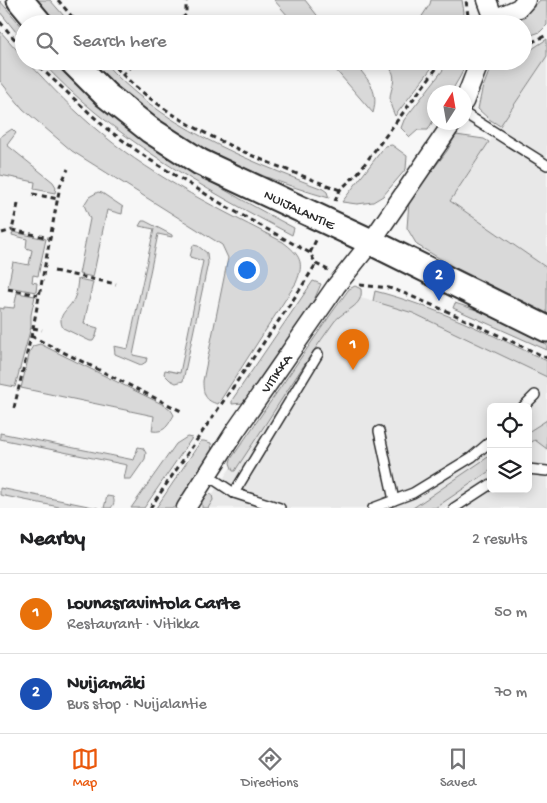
<!DOCTYPE html>
<html lang="en">
<head>
<meta charset="utf-8">
<style>
	body { margin:0; font-family:"Gochi Hand",sans-serif; background:#f6f6f6; color:#202124 }
	.controls { position:absolute; right:15px; bottom:15px; display:grid; overflow:hidden; border-radius:8px; box-shadow:0 2px 12px #0003 }
	.controls button { width:45px; height:45px; display:grid; place-items:center; padding:0; border:0; border-bottom:1px solid #e0e0e0; background:#fff; color:#202124; font:25px sans-serif }
	.compass { position:absolute; left:427px; top:85px; width:45px; height:45px; border-radius:50%; background:#fff; box-shadow:0 2px 12px #0003; rotate:11deg }
	.you { position:absolute; left:246px; top:269px; width:18px; height:18px; margin:-12px; border:4px solid #fff; border-radius:50%; background:#1a73e8; box-shadow:0 0 0 8px #1a73e833 }
	.badge { display:grid; place-items:center; width:32px; height:32px; border-radius:50%; background:#ea580c; color:#fff; font-size:16px; font-weight:700 }
	.pin { position:absolute; translate:-50% -41px; filter:drop-shadow(0 1px 2px #0008) }
	.pin::after { content:''; position:absolute; top:26px; width:18px; height:15px; background:inherit; clip-path:polygon(0 0,100% 0,50% 100%) }
	.list { margin:0; padding:0; list-style:none }
	h2 { display:flex; justify-content:space-between; align-items:center; height:65px; margin:0; padding:0 20px; font-size:21px }
	h2 small { font-size:16px; font-weight:400; color:#757577 }
	.list li { display:grid; grid-template-columns:32px 1fr auto; gap:15px; align-items:center; box-sizing:border-box; height:80px; padding:0 20px; border-top:1px solid #e0e0e0 }
	.list b { display:block; font-size:19px; white-space:nowrap }
	.list p { margin:0; font-size:16px; white-space:nowrap; color:#757577 }
	.list em { font-size:16px; font-style:normal; color:#757577 }
	.icon { flex:none; width:28px; height:28px; fill:none; stroke:currentColor; stroke-width:2; stroke-linecap:round; stroke-linejoin:round }
	.map { position:relative; flex:none; width:547px; height:508px; overflow:hidden }
	.search { position:absolute; background:#fff; box-shadow:0 2px 12px #0003; left:15px; right:15px; top:15px; height:55px; display:flex; align-items:center; gap:12px; box-sizing:border-box; padding:0 18px; border-radius:28px; color:#757577; font-size:19px }
	.sheet { height:225px; background:#fff }
	nav { display:flex; justify-content:space-around; align-items:center; box-sizing:border-box; height:70px; border-top:1px solid #e0e0e0; background:#fff; font-size:14px; color:#757577 }
	nav a { display:grid; justify-items:center; gap:2px }
	nav .on { color:#ea580c }
	.map>svg:first-child { display:block }
</style>
</head>
<body>
<div class="map">
<svg width="547" height="508" viewBox="0 0 547 508">
	<rect width="100%" height="100%" fill="#f7f7f7"/>
	<filter id="ink" filterUnits="userSpaceOnUse"><feTurbulence type="fractalNoise" baseFrequency=".02" numOctaves="2"/><feDisplacementMap in="SourceGraphic" scale="10" xChannelSelector="R" yChannelSelector="G"/><feConvolveMatrix kernelMatrix="1 2 1 2 8 2 1 2 1" color-interpolation-filters="sRGB"/></filter>
	<g filter="url(#ink)">
		<g fill="#e8e8e8" fill-rule="evenodd">
			<polygon points="547,56 547,268 450,201"/>
			<path d="M360,298L393,306L413,313L547,377V508H203L342,304ZM491,407H528V489H491Z"/>
		</g>
		<g fill="#d9d9d9" stroke="#828282">
			<polygon points="38,0 50,0 71,24 58,24"/>
			<polygon points="274,0 305,0 324,24 295,24"/>
			<polygon points="431,0 462,0 464,12 463,24 417,24 430,4"/>
			<path d="M540,0H547V25L540,32L523,38V24H511C521,15 532,11 540,0Z"/>
			<polygon points="0,1 24,29 24,42 0,12"/>
			<path d="M0,31L24,58V61H27C51,87 76,113 103,135C157,179 222,211 283,242C300,255 305,262 296,283L218,404C205,401 203,394 203,381L228,258L222,245L72,151L23,109L0,81Z"/>
			<polygon points="547,39 547,56 500,126 489,119 478,109 482,90 493,61 523,61 523,49 532,49"/>
			<path d="M41,61H54C70,78 86,95 104,109C162,156 228,193 294,228L292,235C204,189 108,135 41,61Z"/>
			<path d="M90,61H103C158,125 246,160 323,189L327,192L329,198C241,173 153,130 90,61Z"/>
			<path d="M328,61H353C366,78 380,89 373,113Z"/>
			<path d="M393,61H437L395,116C393,111 390,106 390,100C390,87 399,78 389,67Z"/>
			<polygon points="450,61 465,63 461,75 451,92 434,92 434,119 428,130 418,130 410,137 401,128 404,120"/>
			<polygon points="12,129 16,133 7,145 53,182 56,187 55,193 34,189 35,182 0,175 0,137"/>
			<polygon points="456,135 484,139 489,142 450,201 547,268 547,313 454,267 417,245 407,228 409,201 447,151"/>
			<polygon points="392,145 407,156 406,169 383,196 373,202 357,204 342,202 385,146"/>
			<polygon points="98,192 102,193 123,207 122,214 107,210 93,277 79,274 90,219 84,205 89,197"/>
			<polygon points="142,221 145,221 172,235 172,237 158,234 133,355 147,358 146,362 141,365 115,354 114,346 128,349 154,229 139,226"/>
			<polygon points="13,232 46,239 38,276 33,275 32,282 37,283 36,292 8,287 13,262 29,265 32,250 26,248 27,239 12,235"/>
			<polygon points="193,245 198,246 207,253 208,263 183,381 176,383 170,380 164,374 165,370 180,373 203,261 190,257"/>
			<path d="M78,279L93,282L84,324L98,328L96,336L93,341H90L63,328C56,314 69,310 74,299C77,294 77,285 78,279Z"/>
			<polygon points="313,281 321,284 307,316 252,397 243,403 232,404 232,400"/>
			<path d="M355,286L361,289C364,307 343,310 334,322C300,369 270,418 238,466L235,471H233L230,463L231,459L331,314L349,289Z"/>
			<path d="M375,291C434,306 492,335 547,361V377L413,313L373,301Z"/>
			<polygon points="17,293 35,296 31,315 31,327 15,387 0,384 0,308 4,309 4,307 14,308"/>
			<polygon points="455,303 507,320 547,339 547,350 453,308"/>
			<path d="M40,344L166,406L171,410L174,415C168,425 165,433 152,431L154,416L21,388L30,351L33,346Z"/>
			<polygon points="547,420 547,449 535,440 528,444 528,432"/>
			<polygon points="0,433 134,460 138,447 143,448 146,453 145,459 131,479 124,479 127,465 0,439"/>
			<polygon points="187,437 192,438 144,508 131,508 176,444"/>
			<polygon points="201,441 204,441 211,443 212,452 175,508 156,508"/>
			<polygon points="491,455 491,470 435,508 413,508"/>
			<polygon points="0,488 98,508 64,508 0,495"/>
			<polygon points="207,494 212,495 213,500 208,508 202,508 202,501"/>
			<path d="M107,496L113,497C115,502 114,504 111,508H104Z"/>
		</g>
		<g fill="none" stroke-linecap="round" stroke-linejoin="round">
			<g stroke="#2b2b2b" stroke-width="12">
				<g id="service">
					<polyline points="464,113 547,165"/>
					<polyline points="523,407 535,395"/>
					<polyline points="379,431 394,500"/>
					<polyline points="528,469 547,471"/>
					<polyline points="207,475 234,493 280,508"/>
					<polyline points="234,493 318,354"/>
					<polyline points="373,508 413,493 472,457 491,441"/>
					<polyline points="454,508 491,484"/>
				</g>
			</g>
			<g stroke="#2b2b2b" stroke-width="21">
				<g id="minor">
					<polyline points="487,0 494,19 493,24"/>
					<polyline points="494,19 519,8 526,0"/>
					<polyline points="464,102 480,61"/>
					<path id="s1" d="M186,508L236,430L336,286L371,242L453,122"/>
				</g>
			</g>
			<g stroke="#2b2b2b" stroke-width="29">
				<g id="secondary">
					<polyline points="20,0 40,24"/>
					<path id="s2" d="M72,61L106,95L150,130L200,162L371,242L547,329"/>
				</g>
			</g>
			<g stroke="#2b2b2b" stroke-width="3" stroke-dasharray="5 4" stroke-linecap="butt">
				<polyline points="58,0 78,24"/>
				<polyline points="0,22 24,50"/>
				<polyline points="175,24 186,15 186,0"/>
				<polyline points="466,24 468,16 466,0"/>
				<polyline points="523,44 530,43 547,35"/>
				<polyline points="33,61 107,129 150,160 227,207 310,253 316,264 328,270"/>
				<path d="M110,61C166,126 262,161 340,190"/>
				<polyline points="122,75 136,61"/>
				<polyline points="33,194 58,199"/>
				<polyline points="335,201 340,190 357,174 442,61"/>
				<polyline points="18,204 12,230 50,238"/>
				<polyline points="2,233 12,230"/>
				<polyline points="310,253 316,240"/>
				<polyline points="54,271 116,284"/>
				<polyline points="360,285 389,288 401,292 451,313 547,358"/>
				<polyline points="8,289 38,295"/>
				<polyline points="33,328 42,330"/>
				<polyline points="31,336 181,411"/>
				<polyline points="14,408 33,328 60,186 68,169"/>
				<polyline points="150,508 297,294 316,264"/>
			</g>
			<use href="#service" stroke="#fff" stroke-width="9"/>
			<use href="#minor" stroke="#fff" stroke-width="18"/>
			<use href="#secondary" stroke="#fff" stroke-width="25"/>
		</g>
	</g>
	<g text-anchor="middle" stroke-width="4.5" stroke-linejoin="round" paint-order="stroke">
		<g font-size="14" fill="#2b2b2b" stroke="#fff">
			<text dy="5" stroke="none"><textPath href="#s2" startOffset="274">NUIJALANTIE</textPath></text>
			<text dy="5" stroke="none"><textPath href="#s1" startOffset="162">VITIKKA</textPath></text>
		</g>
	</g>
</svg>
<div class="controls">
<button><svg class="icon" aria-label="locate" viewBox="0 0 24 24"><circle cx="12" cy="12" r="6"/><path d="M12 2v4M12 18v4M2 12h4M18 12h4"/></svg></button>
<button><svg class="icon" aria-label="layers" viewBox="0 0 24 24"><path d="M12 4l9 5-9 5-9-5zM3 14l9 5 9-5"/></svg></button>
</div>
<svg class="compass" viewBox="-18 -18 36 36"><path d="M0-13l5 13h-10z" fill="#e53935"/><path d="M0 13l5-13h-10z" fill="#757577"/></svg>
<div class="you"></div>
<div class="pin badge" style="left:353px;top:370px;background:#e8710a">1</div>
<div class="pin badge" style="left:439px;top:301px;background:#1a4fb4">2</div>
<div class="search"><svg class="icon" aria-label="search" viewBox="0 0 24 24"><circle cx="10" cy="10" r="6"/><path d="M15 15l6 6"/></svg>Search here</div>
</div>
<section class="sheet">
<h2>Nearby<small>2 results</small></h2>
<ul class="list">
<li><span class="badge" style="background:#e8710a">1</span><div><b>Lounasravintola Carte</b><p>Restaurant · Vitikka</p></div><em>50 m</em></li>
<li><span class="badge" style="background:#1a4fb4">2</span><div><b>Nuijamäki</b><p>Bus stop · Nuijalantie</p></div><em>70 m</em></li>
</ul>
</section>
<nav>
<a class="on"><svg class="icon" aria-label="map" viewBox="0 0 24 24"><path d="M3 6l6-2 6 2 6-2v14l-6 2-6-2-6 2zM9 4v14M15 6v14"/></svg>Map</a>
<a><svg class="icon" aria-label="directions" viewBox="0 0 24 24"><path d="M12 3l9 9-9 9-9-9zM9 14v-3h6M13 9l2 2-2 2"/></svg>Directions</a>
<a><svg class="icon" aria-label="saved" viewBox="0 0 24 24"><path d="M7 4h10v16l-5-4-5 4z"/></svg>Saved</a>
</nav>
</body>
</html>
